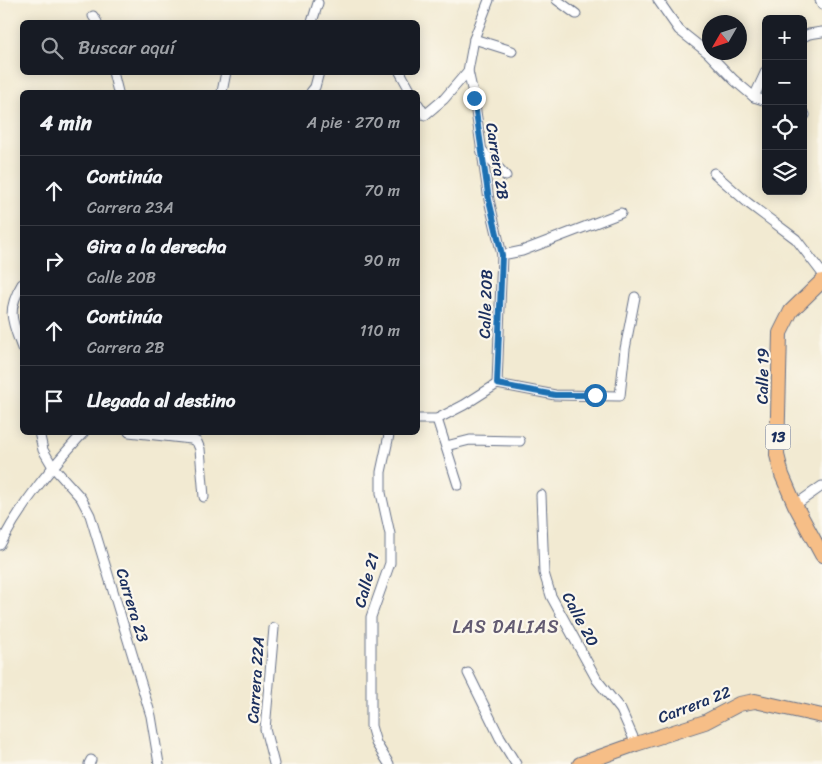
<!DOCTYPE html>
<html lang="es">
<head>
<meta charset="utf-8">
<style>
	body { margin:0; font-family:Sriracha,sans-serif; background:#242831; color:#f1f3f6 }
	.controls { position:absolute; right:15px; top:15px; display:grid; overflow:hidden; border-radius:8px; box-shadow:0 2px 12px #0003 }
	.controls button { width:45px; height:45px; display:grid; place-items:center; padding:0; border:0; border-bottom:1px solid #363941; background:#171b24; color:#f1f3f6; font:25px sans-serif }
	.compass { position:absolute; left:702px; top:15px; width:45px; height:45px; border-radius:50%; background:#171b24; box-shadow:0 2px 12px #0003; rotate:231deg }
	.stop { position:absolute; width:15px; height:15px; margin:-11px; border:4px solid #1f6fb2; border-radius:50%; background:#fff }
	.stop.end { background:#1f6fb2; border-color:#fff; box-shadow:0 1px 5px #0008 }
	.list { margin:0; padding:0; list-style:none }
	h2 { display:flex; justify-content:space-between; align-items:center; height:65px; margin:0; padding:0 20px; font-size:21px }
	h2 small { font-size:16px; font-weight:400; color:#9ea1a6 }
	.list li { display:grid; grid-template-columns:32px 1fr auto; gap:15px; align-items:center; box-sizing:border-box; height:70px; padding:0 20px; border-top:1px solid #363941 }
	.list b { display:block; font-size:19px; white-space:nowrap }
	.list p { margin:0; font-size:16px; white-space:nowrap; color:#9ea1a6 }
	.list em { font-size:16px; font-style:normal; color:#9ea1a6 }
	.icon { flex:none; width:28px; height:28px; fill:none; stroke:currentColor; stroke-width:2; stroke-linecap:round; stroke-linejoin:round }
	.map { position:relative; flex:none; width:822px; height:764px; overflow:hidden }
	.search { position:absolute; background:#171b24; box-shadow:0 2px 12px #0003; left:20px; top:20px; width:400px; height:55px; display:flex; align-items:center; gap:12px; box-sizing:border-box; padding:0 18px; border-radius:8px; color:#9ea1a6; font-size:19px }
	.panel { position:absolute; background:#171b24; box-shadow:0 2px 12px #0003; left:20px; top:90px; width:400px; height:345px; border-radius:8px }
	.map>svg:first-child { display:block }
</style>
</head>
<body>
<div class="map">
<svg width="822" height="764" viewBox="0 0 822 764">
	<rect width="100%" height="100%" fill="#fbf7ec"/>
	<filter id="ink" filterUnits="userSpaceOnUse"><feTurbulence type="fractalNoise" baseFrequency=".02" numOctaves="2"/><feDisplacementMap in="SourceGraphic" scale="10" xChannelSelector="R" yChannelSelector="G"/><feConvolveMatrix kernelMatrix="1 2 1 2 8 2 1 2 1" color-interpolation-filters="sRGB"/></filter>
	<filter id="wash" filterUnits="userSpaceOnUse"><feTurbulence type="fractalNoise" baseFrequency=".0096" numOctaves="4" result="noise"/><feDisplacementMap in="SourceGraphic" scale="20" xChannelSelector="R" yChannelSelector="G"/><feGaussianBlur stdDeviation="1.12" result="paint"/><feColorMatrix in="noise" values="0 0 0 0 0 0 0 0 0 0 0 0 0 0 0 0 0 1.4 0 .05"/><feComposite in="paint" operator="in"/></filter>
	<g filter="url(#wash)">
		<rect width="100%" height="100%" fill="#f2ead2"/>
	</g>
	<g filter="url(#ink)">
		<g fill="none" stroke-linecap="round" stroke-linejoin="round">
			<g stroke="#667087" stroke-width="11">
				<g id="street">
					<polyline points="557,0 576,14"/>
					<polyline points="658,0 679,30 708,53 734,80 754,97 766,101"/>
					<polyline points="820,0 822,5"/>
					<polyline points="93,16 97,22"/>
					<polyline points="312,22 318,3"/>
					<polyline points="803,37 809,34 822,32"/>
					<polyline points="474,39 512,51"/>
					<polyline points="468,71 474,98 489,200 502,255 497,384"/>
					<polyline points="113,72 118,92"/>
					<polyline points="400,72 411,92"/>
					<polyline points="222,92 226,72"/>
					<polyline points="311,92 315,87 319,72"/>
					<polyline points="754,97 766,71"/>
					<polyline points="418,104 425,115 444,99 468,71 474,39 489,0"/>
					<polyline points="803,115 805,115"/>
					<polyline points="481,149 506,176"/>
					<polyline points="714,173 748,203 796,239 822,273"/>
					<polyline points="502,255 522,251 621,213"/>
					<path d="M22,284C6,311 12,321 22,348"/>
					<polyline points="497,384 555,395 620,396 625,349 635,297"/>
					<polyline points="418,419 437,419 464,405 497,384"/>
					<polyline points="437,419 458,485"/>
					<polyline points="39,432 43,450 53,467 81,498 90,515 151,716 159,764"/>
					<polyline points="129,432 191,439 197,442 200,449 204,497"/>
					<polyline points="446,446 470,440 520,441"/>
					<polyline points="541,495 544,573 551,596 597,680 621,710 636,744"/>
					<polyline points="795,505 822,486"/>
					<path d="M0,545C24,500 50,469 84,432"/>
					<polyline points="274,628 265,729 274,764"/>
					<polyline points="468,673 500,738 516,764"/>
					<polyline points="89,764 91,760"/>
					<polyline points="389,764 376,743 371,726 371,617 390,563 390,534 381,493 381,472 389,435 391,432"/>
				</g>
			</g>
			<g stroke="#667087" stroke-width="16">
				<g id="primary">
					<polyline points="822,281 791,311 780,333 777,455 782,475 795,505 822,555"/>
					<polyline points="580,764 636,744 705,722 739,704 755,701 822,716"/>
				</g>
			</g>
			<use href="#street" stroke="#fff" stroke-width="9"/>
			<use href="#primary" stroke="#f6be87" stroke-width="14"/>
		</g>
	</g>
	<g fill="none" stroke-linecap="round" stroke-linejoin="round" filter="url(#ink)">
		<polyline stroke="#1f6fb2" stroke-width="6" points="474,98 489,200 502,255 497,384 555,395 595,395"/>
	</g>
	<g text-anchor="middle" stroke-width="4.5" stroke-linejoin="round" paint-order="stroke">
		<rect fill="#fbf7ec" stroke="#5e6b89" stroke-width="1" x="765.5" y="424.5" width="25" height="25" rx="4"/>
		<g font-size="15" font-weight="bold" fill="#1b2f5e">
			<text x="778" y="442">13</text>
		</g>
		<g font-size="16" fill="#1b2f5e" stroke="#fbf7ec">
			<text transform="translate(498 161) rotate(81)" y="6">Carrera 2B</text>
			<text transform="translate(485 304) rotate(-88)" y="6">Calle 20B</text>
			<text transform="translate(762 376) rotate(-89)" y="6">Calle 19</text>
			<text transform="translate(366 580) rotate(-75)" y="6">Calle 21</text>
			<text transform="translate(133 605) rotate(73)" y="6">Carrera 23</text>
			<text transform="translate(581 619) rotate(62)" y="6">Calle 20</text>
			<text transform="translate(255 680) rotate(-86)" y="6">Carrera 22A</text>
			<text transform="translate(694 704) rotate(-21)" y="6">Carrera 22</text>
		</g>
		<g font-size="18" letter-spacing="1" fill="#625b71" stroke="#fbf7ec">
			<text x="506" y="633">LAS DALIAS</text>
		</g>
	</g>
</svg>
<div class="controls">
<button>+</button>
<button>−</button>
<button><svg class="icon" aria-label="locate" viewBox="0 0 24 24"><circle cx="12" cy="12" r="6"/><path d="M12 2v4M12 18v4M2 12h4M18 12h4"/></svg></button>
<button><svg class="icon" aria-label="layers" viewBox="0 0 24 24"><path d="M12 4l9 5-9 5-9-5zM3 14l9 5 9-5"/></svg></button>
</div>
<svg class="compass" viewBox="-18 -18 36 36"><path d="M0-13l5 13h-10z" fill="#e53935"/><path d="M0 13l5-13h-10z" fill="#9ea1a6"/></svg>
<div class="stop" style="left:595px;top:395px"></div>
<div class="stop end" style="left:474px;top:98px"></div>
<div class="search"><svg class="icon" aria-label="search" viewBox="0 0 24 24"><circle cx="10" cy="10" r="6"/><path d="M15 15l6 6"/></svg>Buscar aquí</div>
<section class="panel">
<h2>4 min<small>A pie · 270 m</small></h2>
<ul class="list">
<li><svg class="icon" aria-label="ahead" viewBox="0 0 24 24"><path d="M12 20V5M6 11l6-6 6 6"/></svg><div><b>Continúa</b><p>Carrera 23A</p></div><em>70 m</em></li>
<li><svg class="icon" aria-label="right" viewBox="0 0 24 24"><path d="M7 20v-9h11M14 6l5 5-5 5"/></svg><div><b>Gira a la derecha</b><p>Calle 20B</p></div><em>90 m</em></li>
<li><svg class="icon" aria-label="ahead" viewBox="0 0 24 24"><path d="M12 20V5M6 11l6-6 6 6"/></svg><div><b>Continúa</b><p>Carrera 2B</p></div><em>110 m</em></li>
<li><svg class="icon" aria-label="arrive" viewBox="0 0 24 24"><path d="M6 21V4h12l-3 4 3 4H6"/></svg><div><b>Llegada al destino</b></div></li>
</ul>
</section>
</div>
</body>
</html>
